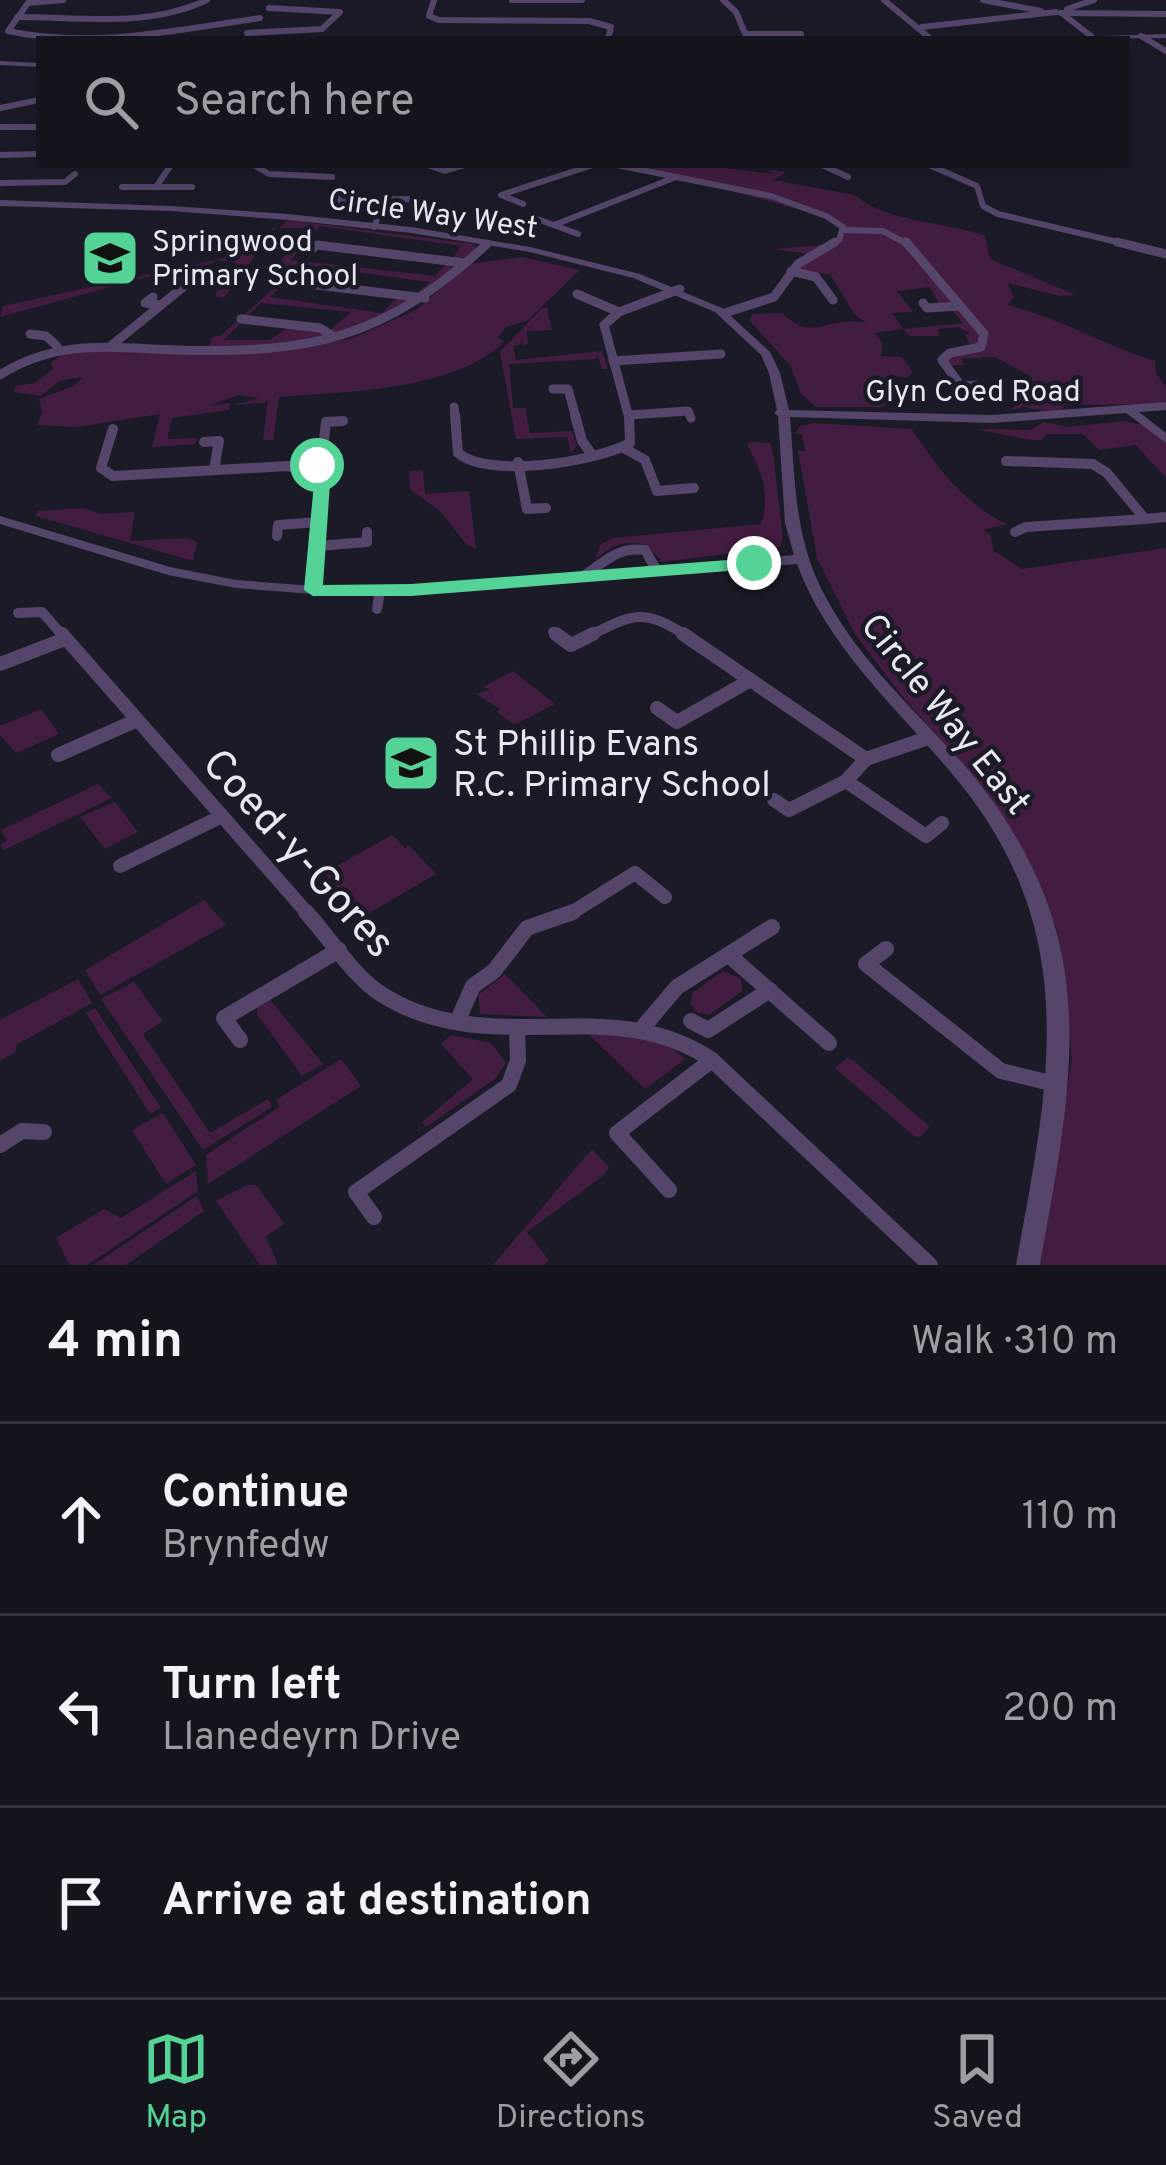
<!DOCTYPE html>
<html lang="en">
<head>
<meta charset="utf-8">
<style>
	body { margin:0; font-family:Overpass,sans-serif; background:#1d1d26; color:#f1f3f6 }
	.stop { position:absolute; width:36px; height:36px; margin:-27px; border:9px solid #54d396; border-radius:50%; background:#fff }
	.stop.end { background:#54d396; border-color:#fff; box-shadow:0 3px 12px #0008 }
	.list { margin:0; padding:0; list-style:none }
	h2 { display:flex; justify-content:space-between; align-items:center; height:156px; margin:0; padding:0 48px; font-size:51px }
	h2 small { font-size:39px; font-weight:400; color:#9d9ea4 }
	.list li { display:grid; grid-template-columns:78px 1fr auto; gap:36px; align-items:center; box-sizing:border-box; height:192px; padding:0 48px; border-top:3px solid #33333b }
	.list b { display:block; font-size:45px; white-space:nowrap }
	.list p { margin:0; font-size:39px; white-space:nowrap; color:#9d9ea4 }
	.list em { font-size:39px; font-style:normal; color:#9d9ea4 }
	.icon { flex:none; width:66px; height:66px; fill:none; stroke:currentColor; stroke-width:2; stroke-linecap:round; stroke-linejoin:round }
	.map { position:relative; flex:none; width:1166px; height:1265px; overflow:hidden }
	.search { position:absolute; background:#14141d; box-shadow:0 12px 48px #0002; left:36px; right:36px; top:36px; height:132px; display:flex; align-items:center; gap:30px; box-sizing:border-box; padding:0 42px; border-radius:0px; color:#9d9ea4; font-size:45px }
	.sheet { height:732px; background:#14141d }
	nav { display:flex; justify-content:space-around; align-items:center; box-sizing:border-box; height:168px; border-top:3px solid #33333b; background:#14141d; font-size:33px; color:#9d9ea4 }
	nav a { display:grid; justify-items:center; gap:6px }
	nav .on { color:#54d396 }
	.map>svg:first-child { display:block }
</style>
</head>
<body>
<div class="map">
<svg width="1166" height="1265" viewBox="0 0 1166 1265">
	<rect width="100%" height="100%" fill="#1a1b27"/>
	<g fill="#431d41" fill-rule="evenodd">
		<path d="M639,165H700L774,174L765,169L786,172L774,180L855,195C884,222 948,222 985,236L990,259L1076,295L1060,296L1008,283L1013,297L1008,305C1060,318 1106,346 1155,361L1156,373L1166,387V404L1065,405L1059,413L1023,407L1010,411L1031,389L1032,377L995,357L961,359L964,365L946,366L942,360L973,350L965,335L971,333L958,327L938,329L939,336H910L903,329L874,333L883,343L881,356L902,357L913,372L906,378L890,375L904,394L883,407H816L801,394L790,365L749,320L753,314L782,313C815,344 823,315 867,323L855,315L830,274L791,271L810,254L773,249L822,245L816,251L844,233L836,220ZM930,287L941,307L953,311L963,323L903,329L892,313L913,312L897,291Z"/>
		<path d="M287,220L474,244L476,249L467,257L452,259L461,246L320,226L291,260L435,276L449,262L465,263L391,317L290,344L208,350L212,337L220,336L298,267L281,266L282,258L300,247L306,228H280ZM304,265L430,282L417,293L400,295L382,313L270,297ZM261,303L351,312L328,332L286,329L269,340H224Z"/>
		<polygon points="277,226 224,298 216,297 216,293 228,281 222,277 237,263 216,260 199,274 176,272 166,280 150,276 0,317 3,306 215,260 242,252"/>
		<path d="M522,257L580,270L527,321L506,327L498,337L504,342C451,392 347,391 279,397L273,440H263L268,399L265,403L234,405L260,398L238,395L208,406L230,403L229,410L172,418L167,439L197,438L196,444L152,447L160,414L77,427L37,425L42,412L39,399L74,386L83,377L59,381L41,396L13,392L16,386L35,383L53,369L51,363L67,351L276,349L351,339L416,310L469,264Z"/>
		<polygon points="542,308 547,308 552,330 527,331 528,344 523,345 522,338 520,345 513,346 516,360 602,351 608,369 602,369 597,354 596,359 509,364 513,408 525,408 530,433 572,431 577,446 571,453 567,437 516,439 500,352"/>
		<polygon points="1123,421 1144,425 1166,443 1166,478 1136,445 1099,450 1083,434 1046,434 1042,440 1032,440 975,429 1030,430 1044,422 1067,427"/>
		<path d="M813,423L912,429C937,468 964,504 1007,524L983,530L990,534L994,551L1022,569L1166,548V1265H1040L1072,1059L1056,927L1013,832L969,771L902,696L855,634L817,558L798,451H805L802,434H795L800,426Z"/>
		<path d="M750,442L770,443L773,453L783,537L780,547L662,562L647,545C622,539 610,546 594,561L601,544L613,538L761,524C771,496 761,469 747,445Z"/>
		<polygon points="423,470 425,494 469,491 476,549 466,544 441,512 410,489 409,471"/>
		<polygon points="84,508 100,514 135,512 130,541 188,538 197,542 193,561 36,516 38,511"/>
		<polygon points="513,671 555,704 514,725 497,712 500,709 476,694 491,689 483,687"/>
		<polygon points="41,709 59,734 16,753 0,735 0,726"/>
		<polygon points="98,784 112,798 4,850 0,845 7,840 1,830"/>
		<polygon points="115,802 138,832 105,849 80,817"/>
		<polygon points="392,835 406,849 408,844 436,874 364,916 324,873"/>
		<polygon points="204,900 226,925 100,995 85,970"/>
		<polygon points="723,971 741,979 742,991 709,1015 696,1012 690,1003 692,993"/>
		<polygon points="505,974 547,1017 480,1014 478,995"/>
		<polygon points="78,979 92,1003 16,1045 16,1052 0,1061 0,1020"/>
		<polygon points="134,982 163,1021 143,1034 210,1133 268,1099 272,1107 203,1150 101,999"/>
		<polygon points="267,996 323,1064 302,1076 257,1014 257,1005"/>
		<polygon points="95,1008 161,1108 150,1114 86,1013"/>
		<polygon points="606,1032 665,1043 685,1059 645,1089 590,1035"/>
		<polygon points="451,1035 491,1043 506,1063 495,1079 426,1127 422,1122 473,1079 441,1044"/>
		<polygon points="847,1058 853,1060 930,1127 920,1137 914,1136 835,1068"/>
		<polygon points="341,1059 361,1086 208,1184 206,1155 279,1107 276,1100"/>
		<polygon points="163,1113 196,1165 166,1184 132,1130"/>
		<polygon points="592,1149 609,1167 604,1175 527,1232 549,1260 544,1265 493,1265"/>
		<polygon points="196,1171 198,1191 87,1265 69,1265 56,1238 104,1209 121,1218"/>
		<polygon points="247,1185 256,1185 285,1224 266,1236 278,1265 260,1265 216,1201"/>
		<polygon points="197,1196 204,1211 126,1265 93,1265"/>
	</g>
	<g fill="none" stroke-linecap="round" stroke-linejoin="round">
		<g stroke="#56456b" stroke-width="6">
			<path d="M63,0L28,3L8,31C91,49 178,30 260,18"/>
			<polyline points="434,0 429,16 439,20 589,21 611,27 608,39"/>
			<polyline points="512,0 582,0"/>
			<polyline points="723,0 736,12 747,38"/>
			<polyline points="884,0 931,39"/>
			<polyline points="983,0 1041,11"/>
			<polyline points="1067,9 1094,0"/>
			<polyline points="1061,13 1166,14"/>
			<polyline points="1064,15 1091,36"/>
			<path d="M17,17C80,17 148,28 207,0"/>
			<polyline points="922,27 1056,12"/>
			<polyline points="247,33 322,29 340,12 269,8"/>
			<polyline points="746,34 801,34"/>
			<polyline points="1141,36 1166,51"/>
			<polyline points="0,108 39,100"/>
			<polyline points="0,127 39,127"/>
			<polyline points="0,155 39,154"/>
			<polyline points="254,165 269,174 332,177"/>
			<polyline points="427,165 445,171 465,165"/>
			<polyline points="617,165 771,196 826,216 843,227 839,240 830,245"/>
			<polyline points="822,165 848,177"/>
			<polyline points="929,165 977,186 983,206 998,214 1130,245"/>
			<polyline points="0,183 65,182 75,174"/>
			<polyline points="122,187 192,187"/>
			<polyline points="156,187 171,165"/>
			<polyline points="342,193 340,200 419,199 426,208 451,209 450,213"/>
			<polyline points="523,204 501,195 593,165"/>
			<polyline points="532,217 578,234"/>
			<polyline points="554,225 676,177"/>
			<polyline points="374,227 385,199"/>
			<polyline points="844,230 883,231 909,245"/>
		</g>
		<g stroke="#56456b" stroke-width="9">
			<polyline points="906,242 984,334 981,347 950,353 942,360 961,386 977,385"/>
			<polyline points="1117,242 1166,254"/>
			<polyline points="312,249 317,245 465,263"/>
			<polyline points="791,271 816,277 833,300"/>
			<polyline points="284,281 425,298"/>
			<polyline points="577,294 619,312"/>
			<polyline points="153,297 145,303 160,305"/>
			<polyline points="923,303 927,308 960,306"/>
			<polyline points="725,313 774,297 798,264 835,242"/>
			<polyline points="241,319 320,328 333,336"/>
			<polyline points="30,334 46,336 57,346"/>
			<polyline points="112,345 193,279 180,277"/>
			<polyline points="613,361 721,354"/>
			<path d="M0,375C58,338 112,348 177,350C314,354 385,338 487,244"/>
			<polyline points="553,389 568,389 576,418"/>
			<polyline points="454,407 455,418"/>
			<polyline points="629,415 688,411 691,418"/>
			<polyline points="629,418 604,325 619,312 680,289"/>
		</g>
		<g stroke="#56456b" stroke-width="10">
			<path d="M455,415L458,453C489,479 595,462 630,443L629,415"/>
			<polyline points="575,415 582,441 593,456"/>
			<polyline points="113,429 101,468 113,476 287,466 318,473 322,483 313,590"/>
			<polyline points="204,442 219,441 214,470"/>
			<polyline points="624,448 645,460 657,491 694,488"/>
			<polyline points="1006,461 1093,464 1107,473 1145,519 1166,517"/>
			<polyline points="518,462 527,509 546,508"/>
			<polyline points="313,470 322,457 326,422 343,421"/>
			<polyline points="1015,532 1026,527 1145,519"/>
			<polyline points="277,536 278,525 319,522"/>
			<polyline points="318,546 367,542 367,532"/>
			<path d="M582,577C604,563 617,546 645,550L657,571"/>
			<polyline points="377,609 380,591"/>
			<polyline points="18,613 42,612 64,637"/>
			<polyline points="553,632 560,637"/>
			<path d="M587,637C633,614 643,607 688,637"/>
		</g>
		<g stroke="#56456b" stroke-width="14">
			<polyline points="62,634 309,915"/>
			<polyline points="556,634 571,645 593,634"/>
			<polyline points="683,634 866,759 846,781 926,836 942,823"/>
			<polyline points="0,664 65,639"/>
			<polyline points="657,708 677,722 749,681"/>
			<polyline points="58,755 135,721"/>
			<polyline points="866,759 928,738"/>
			<polyline points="774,800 789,810 846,781"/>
			<polyline points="120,866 220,817"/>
			<polyline points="568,915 635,873 665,897"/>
		</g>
		<g stroke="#56456b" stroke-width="16">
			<path d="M306,912C329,937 353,976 381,994C489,1063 610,990 712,1060L930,1265"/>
			<polyline points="886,949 866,964 1001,1071 1059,1085"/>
			<polyline points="730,956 829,1043"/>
			<polyline points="691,1021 708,1030 770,990"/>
			<polyline points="457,1022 473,986 494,971 527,928 573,912"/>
			<polyline points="644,1026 677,987 772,927"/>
			<polyline points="240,1040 224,1018 339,950"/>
			<polyline points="0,1145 22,1131 44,1132"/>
			<polyline points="669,1190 617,1133 712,1060"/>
			<polyline points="374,1217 356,1192 509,1085 518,1060 517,1030"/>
		</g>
		<g fill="#56456b" fill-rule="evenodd">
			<polygon points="1166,34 1166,38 1065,39 1068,37"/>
			<polygon points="0,61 39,63 39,67 0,65"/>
			<path d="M0,200L171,206L288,214L411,227L530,247L640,274L722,308L770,352L780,373L789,410L992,415L1166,402V410L1139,412L1166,433V443L1126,413L992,423L790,417C795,476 794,532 820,586C853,654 907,702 957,757C1007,812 1048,882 1062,956C1082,1058 1057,1165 1040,1265H1016C1050,1078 1085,927 948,769C892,703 828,647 797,564L411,594H313L236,588L168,575L0,524V516L170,567L236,580L313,586H411L794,555L785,523L778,416L774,413L777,410L769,373L761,355L715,312L633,278L530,252L411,233L288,220L171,211L0,206Z"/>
		</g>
	</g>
	<polygon fill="#54d396" points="311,462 323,462 321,470 330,483 323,585 411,584 754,558 764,563 754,569 411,596 313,596 304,590 314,483 305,470"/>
	<defs>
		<g id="school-square" transform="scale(3)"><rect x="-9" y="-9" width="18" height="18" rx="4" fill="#54d396" stroke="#1a1b27"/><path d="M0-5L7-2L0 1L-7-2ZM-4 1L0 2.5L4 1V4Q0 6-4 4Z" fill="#111"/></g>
	</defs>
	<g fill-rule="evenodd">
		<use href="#school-square" x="110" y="258"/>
		<use href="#school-square" x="411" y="763"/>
	</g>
	<g text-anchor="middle" stroke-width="9" stroke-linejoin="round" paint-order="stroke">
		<g font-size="30" fill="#e7e8f0" stroke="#1a1b27">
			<text transform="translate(433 213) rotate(8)" y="10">Circle Way West</text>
			<text x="973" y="401">Glyn Coed Road</text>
		</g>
		<g font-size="30" fill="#e7e8f0" stroke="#1a1b27" text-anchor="start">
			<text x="152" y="251">Springwood<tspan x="152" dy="34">Primary School</tspan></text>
		</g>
		<g font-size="36" fill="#e7e8f0" stroke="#1a1b27">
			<text transform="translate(947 713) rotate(51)" y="13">Circle Way East</text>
		</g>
		<g font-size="36" fill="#e7e8f0" stroke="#1a1b27" text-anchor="start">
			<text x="453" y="755">St Phillip Evans<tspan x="453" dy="41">R.C. Primary School</tspan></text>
		</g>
		<g font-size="42" fill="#e7e8f0" stroke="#1a1b27">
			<text transform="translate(300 852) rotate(48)" y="15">Coed-y-Gores</text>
		</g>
	</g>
</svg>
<div class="stop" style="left:317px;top:465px"></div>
<div class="stop end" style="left:754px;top:563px"></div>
<div class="search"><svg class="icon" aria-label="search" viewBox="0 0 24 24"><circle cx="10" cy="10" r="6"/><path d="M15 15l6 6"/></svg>Search here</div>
</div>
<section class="sheet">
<h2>4 min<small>Walk · 310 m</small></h2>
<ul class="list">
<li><svg class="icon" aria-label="ahead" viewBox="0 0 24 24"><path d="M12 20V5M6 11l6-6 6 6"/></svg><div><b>Continue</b><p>Brynfedw</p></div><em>110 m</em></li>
<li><svg class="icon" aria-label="left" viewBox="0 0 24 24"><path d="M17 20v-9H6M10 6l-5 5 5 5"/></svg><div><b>Turn left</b><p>Llanedeyrn Drive</p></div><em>200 m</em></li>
<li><svg class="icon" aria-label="arrive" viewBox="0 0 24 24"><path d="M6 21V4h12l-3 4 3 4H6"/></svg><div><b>Arrive at destination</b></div></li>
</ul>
</section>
<nav>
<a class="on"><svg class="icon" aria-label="map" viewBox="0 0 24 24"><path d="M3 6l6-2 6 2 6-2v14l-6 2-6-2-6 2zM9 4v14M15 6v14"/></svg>Map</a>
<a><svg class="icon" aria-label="directions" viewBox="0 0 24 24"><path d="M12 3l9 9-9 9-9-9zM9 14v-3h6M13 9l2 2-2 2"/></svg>Directions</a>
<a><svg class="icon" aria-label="saved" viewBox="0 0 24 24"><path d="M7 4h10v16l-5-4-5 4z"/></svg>Saved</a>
</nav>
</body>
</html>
